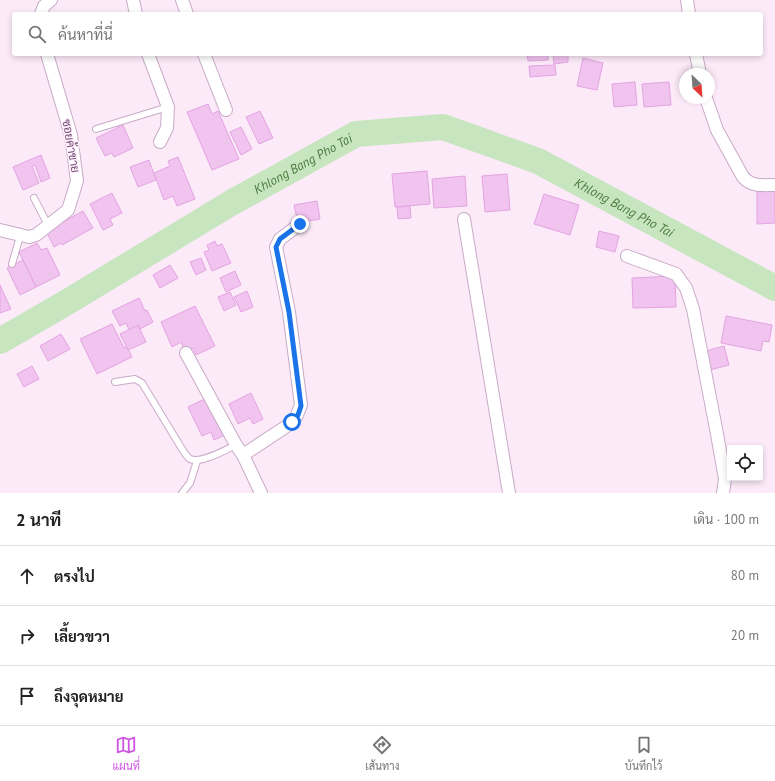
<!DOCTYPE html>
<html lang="th">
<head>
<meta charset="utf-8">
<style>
	body { margin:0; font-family:"PT Sans",Sarabun,sans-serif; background:#f6f6f6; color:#222 }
	.controls { position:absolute; right:12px; bottom:12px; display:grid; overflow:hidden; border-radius:4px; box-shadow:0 2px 6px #0003 }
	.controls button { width:36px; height:36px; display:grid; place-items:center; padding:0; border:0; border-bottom:1px solid #e0e0e0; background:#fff; color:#222; font:20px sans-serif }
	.compass { position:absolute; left:679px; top:68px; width:36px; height:36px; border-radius:50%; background:#fff; box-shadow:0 2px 6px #0003; rotate:155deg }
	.stop { position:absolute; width:12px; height:12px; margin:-9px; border:3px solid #1a73e8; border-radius:50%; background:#fff }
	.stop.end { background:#1a73e8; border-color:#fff; box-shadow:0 1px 4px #0008 }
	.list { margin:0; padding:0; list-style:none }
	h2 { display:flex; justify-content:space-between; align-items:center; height:52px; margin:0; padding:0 16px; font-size:17px }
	h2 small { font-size:13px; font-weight:400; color:#767676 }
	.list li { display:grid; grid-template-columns:26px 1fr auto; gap:12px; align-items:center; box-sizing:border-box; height:60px; padding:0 16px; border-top:1px solid #e0e0e0 }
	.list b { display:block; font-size:15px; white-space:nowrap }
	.list em { font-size:13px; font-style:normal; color:#767676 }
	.icon { flex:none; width:22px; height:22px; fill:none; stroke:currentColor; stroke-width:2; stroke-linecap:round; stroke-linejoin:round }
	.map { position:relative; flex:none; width:775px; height:493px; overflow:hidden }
	.search { position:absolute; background:#fff; box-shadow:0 2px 6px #0003; left:12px; right:12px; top:12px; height:44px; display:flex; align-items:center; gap:10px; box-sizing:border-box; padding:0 14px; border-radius:4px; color:#767676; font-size:15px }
	.sheet { height:232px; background:#fff }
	nav { display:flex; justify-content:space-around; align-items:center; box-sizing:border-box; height:56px; border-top:1px solid #e0e0e0; background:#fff; font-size:11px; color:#767676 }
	nav a { display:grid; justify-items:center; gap:2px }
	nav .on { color:#cd55e1 }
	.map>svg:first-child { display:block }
</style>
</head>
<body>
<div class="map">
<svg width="775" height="493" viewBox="0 0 775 493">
	<rect width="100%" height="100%" fill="#fceaf8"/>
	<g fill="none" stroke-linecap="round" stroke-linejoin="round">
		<path stroke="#c7e6bf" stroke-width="26" id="s1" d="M0,341L69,301L231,203L356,134L443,127L538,161L775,288"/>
	</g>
	<g fill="#f1c3ef" stroke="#e3a4e2">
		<polygon points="527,54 548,54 548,60 528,61"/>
		<polygon points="553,54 568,54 568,62 554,64"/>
		<polygon points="583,58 603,63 597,90 577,86"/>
		<polygon points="555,65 556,75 530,77 529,66"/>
		<polygon points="635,82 637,105 614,107 612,84"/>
		<polygon points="669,82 671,105 644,107 642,84"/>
		<polygon points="208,104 212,114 218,111 239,159 212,170 187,112"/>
		<polygon points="260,111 273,138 259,144 246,117"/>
		<polygon points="123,125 133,148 114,157 112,153 105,156 96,138"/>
		<polygon points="241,127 252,149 241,155 230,132"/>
		<polygon points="41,155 50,178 41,182 35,165 32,166 39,183 23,190 13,167"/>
		<polygon points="178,157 195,199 177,206 173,196 164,200 154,173 170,166 168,161"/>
		<polygon points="149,160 156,180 138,187 130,167"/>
		<polygon points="427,171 430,204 395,207 392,174"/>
		<polygon points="507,174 510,210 485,212 482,176"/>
		<polygon points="465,176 467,206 434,208 432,179"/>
		<polygon points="757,190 775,190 775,223 757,224"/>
		<polygon points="112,193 122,213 110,219 113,225 103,230 90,204"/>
		<polygon points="544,194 579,205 570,235 534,224"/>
		<polygon points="317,201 320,219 298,223 294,205"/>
		<polygon points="410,206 411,218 398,219 397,207"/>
		<polygon points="83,211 93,228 62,245 61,243 54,247 46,231"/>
		<polygon points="599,231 619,236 615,252 596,247"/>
		<polygon points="215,241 217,246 222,244 231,263 212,271 204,252 209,250 207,245"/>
		<polygon points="37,243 41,250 47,248 60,275 36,287 19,252"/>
		<polygon points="201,258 206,270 196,275 190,262"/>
		<polygon points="23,260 36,287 20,295 7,268"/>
		<polygon points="170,265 178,278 160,288 153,275"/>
		<polygon points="235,271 241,285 226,292 220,278"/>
		<polygon points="675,276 676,307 633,308 632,278"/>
		<polygon points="0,285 11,309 0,313"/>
		<polygon points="247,291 253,307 241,312 234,297"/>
		<polygon points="230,292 236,305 224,311 218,297"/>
		<polygon points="139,298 145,311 147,310 153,322 140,329 138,325 129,330 126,323 120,326 112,311"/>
		<polygon points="195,306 215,346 196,355 193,348 185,352 181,342 172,347 161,322"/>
		<polygon points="726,316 772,325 769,342 763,341 761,351 721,343"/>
		<polygon points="112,324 124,348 127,347 132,357 97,374 80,339"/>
		<polygon points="138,325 146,342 128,350 120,334"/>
		<polygon points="61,334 70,349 48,361 40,346"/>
		<polygon points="724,346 729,365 710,370 706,351"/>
		<polygon points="32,366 39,379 24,387 17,374"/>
		<polygon points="251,393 263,419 253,424 250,418 238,424 229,404"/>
		<polygon points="207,398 225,435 214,440 211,432 202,436 188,407"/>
	</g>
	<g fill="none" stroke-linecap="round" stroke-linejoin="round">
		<g stroke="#c9aac8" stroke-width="8">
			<g id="service">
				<polyline points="96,129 168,107"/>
				<polyline points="34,198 48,225"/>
				<polyline points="12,264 20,236"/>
				<path d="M115,382L135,379L142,383L182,449C184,452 187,457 190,459C201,464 225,450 236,445"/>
				<polyline points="182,493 190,483 197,461"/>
			</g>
		</g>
		<g stroke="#c9aac8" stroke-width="14">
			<g id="minor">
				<polyline points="133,0 136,14"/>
				<polyline points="182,0 187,14"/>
				<polyline points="687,0 689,14"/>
				<polyline points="41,14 44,6 51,0"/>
				<polyline points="148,54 168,107 167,128 160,142"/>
				<polyline points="204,54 226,110"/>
				<polyline points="696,54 700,74"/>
				<path d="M706,98L717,130L743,177C752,187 762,185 775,185"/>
				<polyline points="464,219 509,493"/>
				<polyline points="0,230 29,237 36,235 68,210 77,181 71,135 47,54"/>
				<polyline points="627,256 676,274 686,288 693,309 717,434 725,479 723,493"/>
				<polyline points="186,353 236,445 243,455 261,493"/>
				<polyline points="243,455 293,422 297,415 301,405 289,312 276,247 280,239 300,224"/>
			</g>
		</g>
		<use href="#service" stroke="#fff" stroke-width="6"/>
		<use href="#minor" stroke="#fff" stroke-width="12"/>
	</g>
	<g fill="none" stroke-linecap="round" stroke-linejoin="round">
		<polyline stroke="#1a73e8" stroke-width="5" points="292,422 298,415 301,406 289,312 276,247 280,239 300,224"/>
	</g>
	<g text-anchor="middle" stroke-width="3" stroke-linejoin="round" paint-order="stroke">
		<g font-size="12" fill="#764e77" stroke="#fef1fb">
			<text transform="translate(71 146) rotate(80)" y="4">ซอยค้าขาย</text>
		</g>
		<g font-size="13" font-style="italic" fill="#4d7b41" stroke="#fef1fb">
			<text dy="5" stroke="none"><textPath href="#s1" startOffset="351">Khlong Bang Pho Tai</textPath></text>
			<text dy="5" stroke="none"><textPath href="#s1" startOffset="698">Khlong Bang Pho Tai</textPath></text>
		</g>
	</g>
</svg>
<div class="controls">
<button><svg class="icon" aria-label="locate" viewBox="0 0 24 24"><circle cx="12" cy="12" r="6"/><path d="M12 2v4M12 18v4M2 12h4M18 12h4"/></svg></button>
</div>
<svg class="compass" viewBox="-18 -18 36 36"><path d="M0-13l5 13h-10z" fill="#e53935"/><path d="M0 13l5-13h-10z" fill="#767676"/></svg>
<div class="stop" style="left:292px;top:422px"></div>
<div class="stop end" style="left:300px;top:224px"></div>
<div class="search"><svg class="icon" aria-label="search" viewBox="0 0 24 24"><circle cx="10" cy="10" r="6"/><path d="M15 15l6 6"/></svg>ค้นหาที่นี่</div>
</div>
<section class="sheet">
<h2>2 นาที<small>เดิน · 100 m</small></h2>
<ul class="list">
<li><svg class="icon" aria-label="ahead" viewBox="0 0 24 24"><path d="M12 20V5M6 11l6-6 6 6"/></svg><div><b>ตรงไป</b></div><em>80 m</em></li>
<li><svg class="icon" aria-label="right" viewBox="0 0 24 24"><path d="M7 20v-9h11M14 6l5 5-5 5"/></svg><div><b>เลี้ยวขวา</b></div><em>20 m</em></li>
<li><svg class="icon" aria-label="arrive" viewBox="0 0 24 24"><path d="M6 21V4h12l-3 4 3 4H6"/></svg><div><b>ถึงจุดหมาย</b></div></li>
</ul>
</section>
<nav>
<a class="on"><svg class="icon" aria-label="map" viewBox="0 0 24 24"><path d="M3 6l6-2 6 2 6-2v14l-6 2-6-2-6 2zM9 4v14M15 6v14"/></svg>แผนที่</a>
<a><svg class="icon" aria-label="directions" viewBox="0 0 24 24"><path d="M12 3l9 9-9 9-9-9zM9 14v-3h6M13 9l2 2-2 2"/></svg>เส้นทาง</a>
<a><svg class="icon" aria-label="saved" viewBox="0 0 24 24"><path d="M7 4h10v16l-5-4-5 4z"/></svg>บันทึกไว้</a>
</nav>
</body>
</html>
